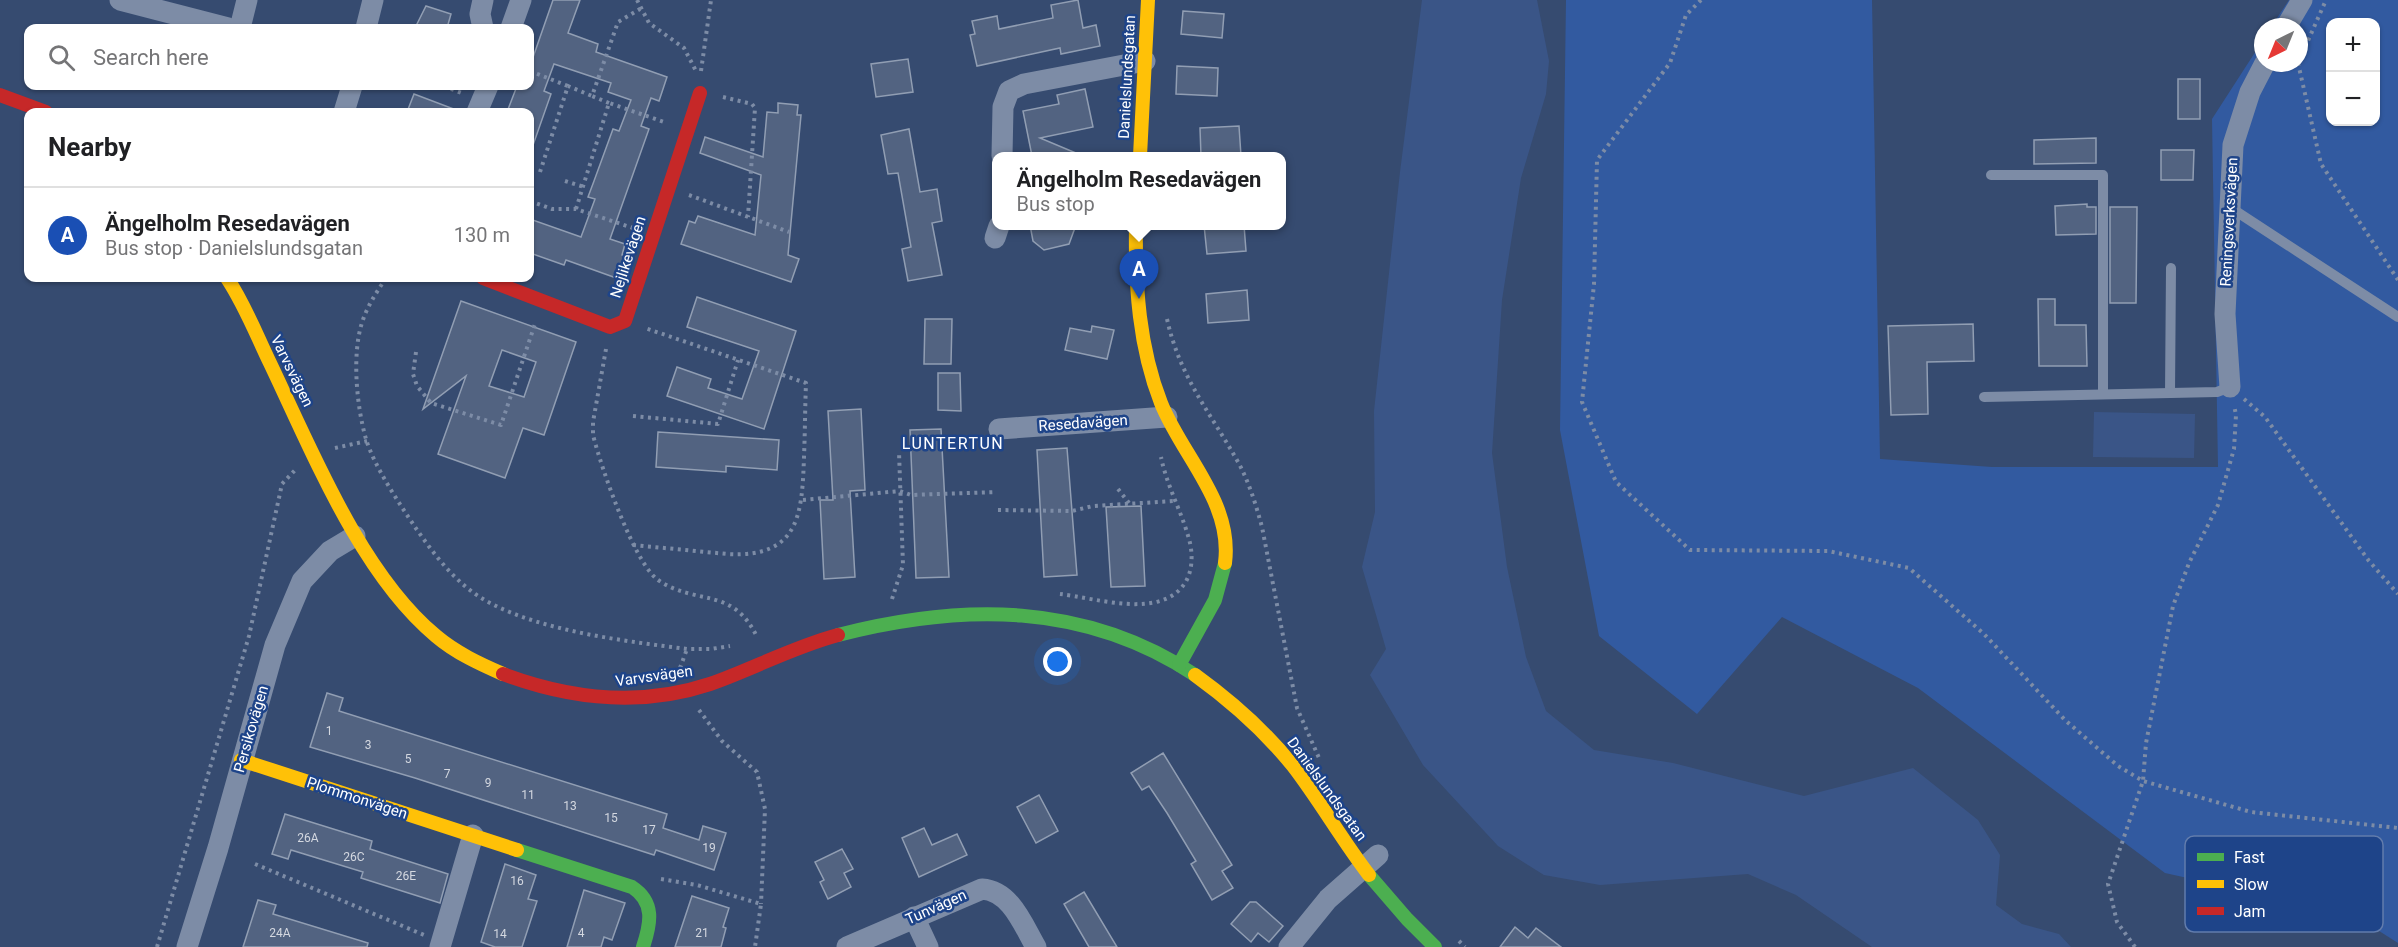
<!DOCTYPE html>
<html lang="en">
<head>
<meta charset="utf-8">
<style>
	body { margin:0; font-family:Roboto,sans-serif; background:#f2f2f2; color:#202124 }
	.controls { position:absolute; right:18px; top:18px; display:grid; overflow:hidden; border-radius:12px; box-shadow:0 2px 4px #0004 }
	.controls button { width:54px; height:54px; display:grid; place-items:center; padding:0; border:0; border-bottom:2px solid #e0e0e0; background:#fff; color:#202124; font:30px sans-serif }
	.compass { position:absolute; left:2254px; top:18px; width:54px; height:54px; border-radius:50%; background:#fff; box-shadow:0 2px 4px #0004; rotate:223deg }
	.you { position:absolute; left:1058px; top:662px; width:21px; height:21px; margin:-15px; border:4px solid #fff; border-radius:50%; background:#1a73e8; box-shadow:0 0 0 9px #1a73e833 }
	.badge { display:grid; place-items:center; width:39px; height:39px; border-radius:50%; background:#1a73e8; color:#fff; font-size:20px; font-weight:700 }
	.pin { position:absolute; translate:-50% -50px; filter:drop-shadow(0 2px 3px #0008) }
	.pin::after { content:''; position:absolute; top:32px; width:21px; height:18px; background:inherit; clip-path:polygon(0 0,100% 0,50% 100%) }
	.popup { position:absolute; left:992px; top:152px; width:294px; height:78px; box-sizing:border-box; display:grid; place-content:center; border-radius:12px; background:#fff; filter:drop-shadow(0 2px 4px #0005); font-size:20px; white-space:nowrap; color:#757577 }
	.popup b { font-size:22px; color:#202124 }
	.popup::after { content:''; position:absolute; left:50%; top:100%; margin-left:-12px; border:12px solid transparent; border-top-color:#fff }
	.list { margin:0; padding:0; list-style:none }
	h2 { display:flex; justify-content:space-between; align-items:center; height:78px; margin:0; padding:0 24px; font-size:26px }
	h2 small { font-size:20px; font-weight:400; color:#757577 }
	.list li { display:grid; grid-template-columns:39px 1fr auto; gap:18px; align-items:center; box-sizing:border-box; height:96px; padding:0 24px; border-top:2px solid #e0e0e0 }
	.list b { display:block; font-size:22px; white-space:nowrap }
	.list p { margin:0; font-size:20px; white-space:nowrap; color:#757577 }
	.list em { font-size:20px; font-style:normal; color:#757577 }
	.icon { flex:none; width:33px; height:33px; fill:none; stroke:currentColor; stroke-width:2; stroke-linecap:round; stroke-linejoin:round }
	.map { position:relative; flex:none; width:2398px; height:947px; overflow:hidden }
	.search { position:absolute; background:#fff; box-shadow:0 2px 4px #0004; left:24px; top:24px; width:510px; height:66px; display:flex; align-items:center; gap:15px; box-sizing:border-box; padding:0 21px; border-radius:12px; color:#757577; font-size:22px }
	.panel { position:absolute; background:#fff; box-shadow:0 2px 4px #0004; left:24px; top:108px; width:510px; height:174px; border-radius:12px }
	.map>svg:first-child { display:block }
</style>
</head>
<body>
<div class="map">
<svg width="2398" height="947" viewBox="0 0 2398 947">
	<rect width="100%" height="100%" fill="#364b70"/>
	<path fill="#325aa0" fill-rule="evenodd" d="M1566,0H1872L1880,459L1992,467H2218L2212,119L2263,40V63H2299V27H2271L2289,0H2398V943L2354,915L2165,873L1918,688L1782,617L1697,714L1599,636L1560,430ZM2330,22H2376V122H2330Z"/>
	<g fill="#3a5587">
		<polygon points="1422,0 1537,0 1549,61 1546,94 1521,178 1502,300 1492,453 1507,567 1526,657 1546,711 1594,750 1673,763 1804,796 1913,768 1978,820 2000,855 1996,905 2022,924 2059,934 2071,947 1872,947 1796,895 1748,874 1600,885 1544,875 1498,846 1423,765 1370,675 1386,649 1362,567 1375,512 1374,411 1400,172"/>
		<polygon points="2094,412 2195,414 2194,458 2093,457"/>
	</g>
	<g fill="#526381" stroke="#919eb3" stroke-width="1.5" fill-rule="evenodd">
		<polygon points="553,0 580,0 568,33 598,44 596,52 667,77 659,101 651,98 641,126 649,129 610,239 625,244 622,255 627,256 619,279 566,260 564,265 530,253 530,219 581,237 595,199 588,197 594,181 613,129 619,131 631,100 608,92 611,83 554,64 544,91 551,94 532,148 530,148 530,112 507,112 517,86 530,86 530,66"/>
		<polygon points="1078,0 1083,28 1096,25 1100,46 1061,54 1060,48 977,66 970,35 975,34 972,21 997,16 999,29 1053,18 1051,5"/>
		<polygon points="426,6 451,14 447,28 415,28"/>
		<polygon points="1183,11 1224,14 1222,38 1181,34"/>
		<polygon points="908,59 913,92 876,97 871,64"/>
		<polygon points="1177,66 1218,68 1217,96 1176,94"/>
		<rect x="2178" y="79" width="22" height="40"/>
		<polygon points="1085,89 1093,127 1040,138 1083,156 1032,156 1023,111 1059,104 1057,95"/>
		<polygon points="414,94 459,111 459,112 407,112"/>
		<polygon points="778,103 798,105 797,115 801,115 788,255 799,259 791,282 681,244 689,221 695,223 698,216 755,235 761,175 700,153 705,137 763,157 767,112 778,113"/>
		<polygon points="1239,126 1241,156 1201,156 1200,128"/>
		<polygon points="909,129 920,192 937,189 942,221 932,223 942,275 908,281 902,249 911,247 898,173 888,174 881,135"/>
		<polygon points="2096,138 2096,163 2034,164 2034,140"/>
		<polygon points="2161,150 2194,150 2193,180 2161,180"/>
		<polygon points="2087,204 2087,207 2096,207 2096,234 2056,235 2055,206"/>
		<polygon points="2110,207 2137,207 2136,303 2110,303"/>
		<polygon points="1030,225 1076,225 1069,244 1044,250 1033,241"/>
		<polygon points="1204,225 1244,225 1246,251 1207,254"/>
		<polygon points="1247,290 1249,320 1208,323 1206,294"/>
		<polygon points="697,297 796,331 764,429 667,396 677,367 711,379 708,388 742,399 759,351 687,327"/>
		<polygon points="2038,299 2055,299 2055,325 2086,325 2087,366 2039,366"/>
		<path d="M461,301L576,342L544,435L523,428L505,478L438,454L466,376L423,409ZM502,350L536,362L524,397L489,386Z"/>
		<polygon points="925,319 952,319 951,364 924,364"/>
		<polygon points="1973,324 1974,361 1927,362 1928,414 1891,415 1888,326"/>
		<polygon points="1092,326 1114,330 1107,359 1065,350 1070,328 1091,332"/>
		<polygon points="938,373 960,373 961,411 938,410"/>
		<polygon points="861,409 865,490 850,491 855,577 824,579 820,500 833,500 828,411"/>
		<polygon points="941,429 949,577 916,578 910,430"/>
		<polygon points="658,432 779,440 777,470 726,466 726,472 656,467"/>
		<polygon points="1067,448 1077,575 1044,577 1037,450"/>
		<polygon points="1141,506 1145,586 1111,587 1106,507"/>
		<polygon points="327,693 343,698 339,711 667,814 663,828 699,840 703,826 726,833 714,870 656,850 654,855 415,778 310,747"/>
		<polygon points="1163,753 1232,865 1222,871 1233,888 1212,900 1191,864 1196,861 1167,813 1149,786 1142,790 1131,773"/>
		<polygon points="1039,795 1058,831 1036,843 1017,807"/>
		<polygon points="285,814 372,841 370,849 448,874 440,903 361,878 363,872 291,850 288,859 272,854"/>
		<polygon points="924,828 932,845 957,834 967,855 919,877 902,838"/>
		<polygon points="842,849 853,869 844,873 851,887 828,899 820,882 824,880 815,862"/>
		<polygon points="505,864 536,875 528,899 537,901 522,947 495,947 481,942"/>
		<polygon points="584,890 625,903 612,940 604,937 601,947 567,947"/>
		<polygon points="1084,892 1117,947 1089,947 1064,904"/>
		<polygon points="692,896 729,908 723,927 726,928 721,947 675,947"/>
		<polygon points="258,900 276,905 273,914 368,943 367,947 243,947"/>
		<polygon points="1250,902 1256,902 1283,926 1269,942 1258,933 1251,942 1231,924"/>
		<polygon points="1515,927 1528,938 1536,928 1561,947 1500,947"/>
	</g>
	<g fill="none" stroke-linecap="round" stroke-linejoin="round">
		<g stroke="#7d8ca6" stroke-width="4" stroke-dasharray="3 4.5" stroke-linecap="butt">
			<polyline points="637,0 649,23 684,48 696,71"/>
			<polyline points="1701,0 1686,15 1670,63 1597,160 1594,284 1582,402 1616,482 1690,550 1828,551 1909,568 1984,634 2065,720 2118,766 2143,781 2251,812 2398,828"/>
			<polyline points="2299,61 2326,0"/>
			<polyline points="2298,63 2321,164 2398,280"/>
			<polyline points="530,71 568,86"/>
			<polyline points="701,71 711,0"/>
			<polyline points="444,86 464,94"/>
			<polyline points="723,97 752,104 755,108 748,217"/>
			<polyline points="609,103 592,96 618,22 640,9"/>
			<polyline points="540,172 568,86 592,96"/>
			<polyline points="565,181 584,187"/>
			<polyline points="689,195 789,232"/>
			<polyline points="530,201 552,209 576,209 633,228"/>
			<polyline points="576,209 609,103 667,123"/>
			<path d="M386,278C376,293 366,308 361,326C352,358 357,408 366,439C374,466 399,503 415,527C436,557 458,587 492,604C547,632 625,641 687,649H711L730,646"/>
			<path d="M1167,319C1180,378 1210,412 1238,462C1249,482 1256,505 1262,527L1297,708L1319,758"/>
			<path d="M606,349L593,422V435C601,467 634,563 658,580C696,606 733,586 757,637"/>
			<polyline points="416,352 413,374 417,386 431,403 501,425 536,321"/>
			<polyline points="2244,399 2265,417 2369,561 2398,594"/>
			<polyline points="633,416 718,424 738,360"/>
			<polyline points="335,448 367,441"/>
			<polyline points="1118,489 1129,503"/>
			<polyline points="803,500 900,491 911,495 996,492"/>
			<polyline points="998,510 1072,511 1093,506 1174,501"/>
			<path d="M633,545L727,554C799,558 802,516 804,457C805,433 805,408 806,383L645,328"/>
			<path d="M1060,594C1096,598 1161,620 1185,583C1192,572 1193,557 1190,543C1183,514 1167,487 1161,457"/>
			<polyline points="892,599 903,565 899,452"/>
			<polyline points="680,668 687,649"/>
			<polyline points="699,710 722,741 757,772 765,809 761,904"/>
			<polyline points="255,864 424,935"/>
			<polyline points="661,879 697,885 761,904 755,947"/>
			<polyline points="1459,941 1465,947"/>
			<polyline points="157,947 249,636 282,484 297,468"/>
			<polyline points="2135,947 2117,922 2108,884 2143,781 2146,743 2173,606 2189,563 2218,505 2234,449 2236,415 2234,405"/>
		</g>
		<g stroke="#7d8ca6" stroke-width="10">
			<polyline points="1991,175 2103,175 2103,394"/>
			<polyline points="2231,208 2398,317"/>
			<polyline points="2170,393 2171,268"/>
			<polyline points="1984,397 2217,392 2230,387"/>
		</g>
		<g stroke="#7d8ca6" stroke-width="21">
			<polyline points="120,0 228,28"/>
			<polyline points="2286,27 2302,0"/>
			<polyline points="240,28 247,0"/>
			<polyline points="366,28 373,0"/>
			<polyline points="483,28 480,14 483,0"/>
			<polyline points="511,28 521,0"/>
			<polyline points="344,112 352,86"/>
			<polyline points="477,112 488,86"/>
			<polyline points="1002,156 1003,107 1009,91 1024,84 1145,61"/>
			<polyline points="995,238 999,226"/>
			<polyline points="2230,387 2225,314 2233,145 2250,92 2265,63"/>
			<polyline points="999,429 1167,417"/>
			<polyline points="914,917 928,947"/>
			<polyline points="187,947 218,848 275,645 302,581 330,551 355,536"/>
			<polyline points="440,947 473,835"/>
			<path d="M847,947L982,889C1011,891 1023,925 1036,947"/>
			<polyline points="1289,947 1328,899 1378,855"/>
		</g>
		<g stroke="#4caf50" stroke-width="14">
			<path d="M838,635C962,603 1085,602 1195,675"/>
			<polyline points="1179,665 1215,600 1225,563"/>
			<path d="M517,850L632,887C655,902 651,923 643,947"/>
			<polyline points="1369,875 1407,919 1435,947"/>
		</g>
		<g stroke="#ffc107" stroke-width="14">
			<polyline points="1140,156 1148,0"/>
			<path d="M1136,226C1135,286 1139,347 1161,403C1182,456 1233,502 1225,563"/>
			<path d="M227,278C245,305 256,334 270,363C312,451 361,574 436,636C456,653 480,664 503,674"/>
			<path d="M1195,675C1231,701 1265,731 1293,766C1320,801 1342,840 1369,875"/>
			<polyline points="241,760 517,850"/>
		</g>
		<g stroke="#c62828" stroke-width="14">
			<polyline points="0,95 46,112"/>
			<polyline points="483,278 610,327 625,321 700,93"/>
			<path d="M503,674C570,699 641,707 710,684C753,669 793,647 838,635"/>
		</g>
	</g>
	<g text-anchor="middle" stroke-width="5" stroke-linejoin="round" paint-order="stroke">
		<g font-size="12" fill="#d4d8e0">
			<text x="329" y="735">1</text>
			<text x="368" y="749">3</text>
			<text x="408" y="763">5</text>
			<text x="447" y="778">7</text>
			<text x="488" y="787">9</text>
			<text x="528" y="799">11</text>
			<text x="570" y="810">13</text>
			<text x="611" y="822">15</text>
			<text x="649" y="834">17</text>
			<text x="308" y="842">26A</text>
			<text x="709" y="852">19</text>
			<text x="354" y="861">26C</text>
			<text x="406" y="880">26E</text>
			<text x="517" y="885">16</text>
			<text x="280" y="937">24A</text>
			<text x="581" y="937">4</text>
			<text x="702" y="937">21</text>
			<text x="500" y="938">14</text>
		</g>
		<g font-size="15" fill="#fff" stroke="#1e4489">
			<text transform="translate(1127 77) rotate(-87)" y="5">Danielslundsgatan</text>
			<text transform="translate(2229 222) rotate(-87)" y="5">Reningsverksvägen</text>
			<text transform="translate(628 257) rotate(-72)" y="5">Nejlikevägen</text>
			<text transform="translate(292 371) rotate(64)" y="5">Varvsvägen</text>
			<text transform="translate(1083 423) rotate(-4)" y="5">Resedavägen</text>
			<text transform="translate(654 676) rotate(-8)" y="5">Varvsvägen</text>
			<text transform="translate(251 729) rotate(-74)" y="5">Persikovägen</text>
			<text transform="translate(1327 789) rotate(54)" y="5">Danielslundsgatan</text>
			<text transform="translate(357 798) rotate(18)" y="5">Plommonvägen</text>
			<text transform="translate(936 907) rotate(-24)" y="5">Tunvägen</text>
		</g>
		<g font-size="16" letter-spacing="1.5" fill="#fff" stroke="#1e4489">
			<text x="953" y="449">LUNTERTUN</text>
		</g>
	</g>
	<rect x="2185" y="836" width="198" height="96" rx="9" fill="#1e4489" stroke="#627cac" stroke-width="1.5"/>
	<rect x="2197" y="853" width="27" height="8" fill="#4caf50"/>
	<rect x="2197" y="880" width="27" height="8" fill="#ffc107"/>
	<rect x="2197" y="907" width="27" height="8" fill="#c62828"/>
	<g font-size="16" fill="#fff">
		<text x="2234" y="863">Fast</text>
		<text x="2234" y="890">Slow</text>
		<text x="2234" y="917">Jam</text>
	</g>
</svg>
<div class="controls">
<button>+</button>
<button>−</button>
</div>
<svg class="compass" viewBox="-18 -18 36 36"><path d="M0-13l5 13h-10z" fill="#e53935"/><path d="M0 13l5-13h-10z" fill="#757577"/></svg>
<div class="you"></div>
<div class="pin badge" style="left:1139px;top:299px;background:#1a4fb4">A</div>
<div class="popup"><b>Ängelholm Resedavägen</b>Bus stop</div>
<div class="search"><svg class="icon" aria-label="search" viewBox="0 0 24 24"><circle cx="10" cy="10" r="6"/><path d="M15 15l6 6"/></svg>Search here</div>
<section class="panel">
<h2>Nearby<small></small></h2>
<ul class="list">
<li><span class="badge" style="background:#1a4fb4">A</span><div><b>Ängelholm Resedavägen</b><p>Bus stop · Danielslundsgatan</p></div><em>130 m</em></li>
</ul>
</section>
</div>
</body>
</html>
